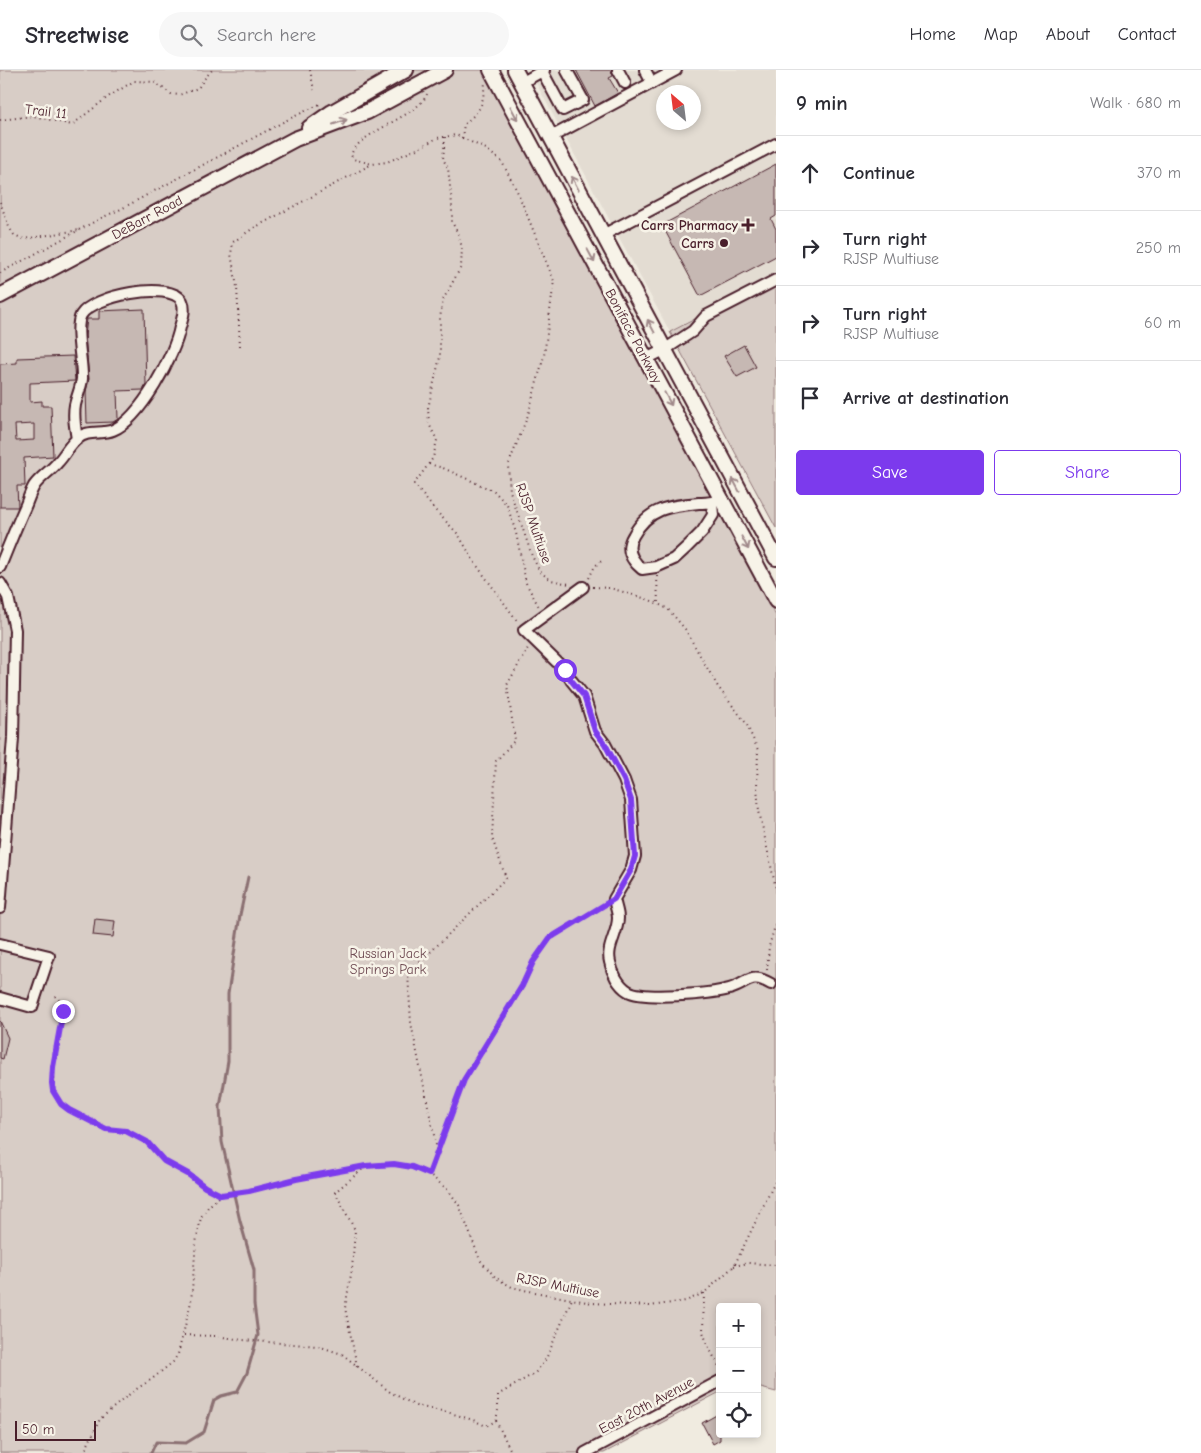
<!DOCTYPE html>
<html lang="en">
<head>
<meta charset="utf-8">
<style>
	body { margin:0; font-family:"Comic Neue",sans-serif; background:#f7f7f7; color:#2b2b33 }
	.controls { position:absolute; right:15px; bottom:15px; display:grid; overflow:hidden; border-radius:5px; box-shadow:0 2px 8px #0003 }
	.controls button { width:45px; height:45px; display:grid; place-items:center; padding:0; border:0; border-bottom:1px solid #e1e1e2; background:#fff; color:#2b2b33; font:25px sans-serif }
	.compass { position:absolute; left:656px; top:15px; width:45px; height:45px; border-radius:50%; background:#fff; box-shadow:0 2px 8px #0003; rotate:332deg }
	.scale { position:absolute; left:15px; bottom:12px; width:81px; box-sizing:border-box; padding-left:5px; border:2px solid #4a1f2b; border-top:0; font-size:14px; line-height:18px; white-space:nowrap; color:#4a1f2b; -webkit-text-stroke:4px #f7f3e8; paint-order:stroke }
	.stop { position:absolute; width:15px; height:15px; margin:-11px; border:4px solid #7c3aed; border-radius:50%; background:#fff }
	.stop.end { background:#7c3aed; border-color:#fff; box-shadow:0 1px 5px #0008 }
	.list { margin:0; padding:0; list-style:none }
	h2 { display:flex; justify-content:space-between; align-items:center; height:65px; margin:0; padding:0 20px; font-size:21px }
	h2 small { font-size:16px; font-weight:400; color:#7c7c81 }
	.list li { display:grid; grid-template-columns:32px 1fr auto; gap:15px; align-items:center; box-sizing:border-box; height:75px; padding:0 20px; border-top:1px solid #e1e1e2 }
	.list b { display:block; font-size:19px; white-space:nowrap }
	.list p { margin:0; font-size:16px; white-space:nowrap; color:#7c7c81 }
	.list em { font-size:16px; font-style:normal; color:#7c7c81 }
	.actions { display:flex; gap:10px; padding:15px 20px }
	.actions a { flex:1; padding:11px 0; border:1px solid #7c3aed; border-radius:5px; text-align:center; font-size:18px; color:#7c3aed }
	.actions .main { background:#7c3aed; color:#fff }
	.icon { flex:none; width:28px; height:28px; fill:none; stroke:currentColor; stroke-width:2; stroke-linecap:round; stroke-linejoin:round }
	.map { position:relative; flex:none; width:776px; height:1383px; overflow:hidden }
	header { display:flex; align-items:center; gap:30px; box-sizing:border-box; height:70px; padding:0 25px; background:#fff; border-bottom:1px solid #e1e1e2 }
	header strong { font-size:24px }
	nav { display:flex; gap:28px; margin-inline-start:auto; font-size:18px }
	.search { width:350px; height:45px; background:#f7f7f7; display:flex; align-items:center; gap:12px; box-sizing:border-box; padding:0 18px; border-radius:28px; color:#7c7c81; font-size:19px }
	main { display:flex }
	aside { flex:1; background:#fff }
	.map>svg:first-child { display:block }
</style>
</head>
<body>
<header>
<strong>Streetwise</strong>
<div class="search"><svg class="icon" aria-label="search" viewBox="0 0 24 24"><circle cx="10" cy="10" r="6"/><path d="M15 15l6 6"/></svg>Search here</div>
<nav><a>Home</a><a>Map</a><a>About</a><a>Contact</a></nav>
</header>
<main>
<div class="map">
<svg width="776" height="1383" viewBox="0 0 776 1383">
	<rect width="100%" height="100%" fill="#f0ebe0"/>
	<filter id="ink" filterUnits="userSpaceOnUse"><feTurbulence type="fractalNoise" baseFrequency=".02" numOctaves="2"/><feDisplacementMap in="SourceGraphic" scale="10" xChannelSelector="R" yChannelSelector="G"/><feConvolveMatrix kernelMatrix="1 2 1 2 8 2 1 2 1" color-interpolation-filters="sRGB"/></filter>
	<g filter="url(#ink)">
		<path fill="#e3dcd2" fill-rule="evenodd" d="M529,0H776V207L670,262ZM664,22H694V52H664Z"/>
		<g fill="#d8cdc6" stroke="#917678">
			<polygon points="0,0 486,0 776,546 776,1322 757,1317 757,1237 720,1237 720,1322 604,1383 0,1383"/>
			<polygon points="776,207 776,458 670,262"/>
		</g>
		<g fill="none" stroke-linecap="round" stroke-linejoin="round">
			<polyline stroke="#8b6f72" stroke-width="3" points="151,1383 156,1372 186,1373 204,1362 214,1330 221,1326 237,1322 247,1303 258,1265 254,1234 254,1200 240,1151 222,1072 220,1037 228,991 228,924 240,845 248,807"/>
		</g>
		<g fill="#c6b8b3" stroke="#4a1f2b" fill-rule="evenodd">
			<polygon points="576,0 611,0 613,6 609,8 618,23 595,36"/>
			<polygon points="776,94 776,146 771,149 776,159 776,186 700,226 662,155"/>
			<polygon points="144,239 146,315 143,320 117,321 118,349 113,352 87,353 86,321 89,309 85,266 87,249 99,249 99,241"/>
			<polygon points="744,275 756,297 737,307 724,286"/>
			<path d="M73,286L75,311L30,313V332L42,331V336H51L53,386L24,388L25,416H17L18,437H0V294L17,293V288ZM34,354V370L16,371L15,355Z"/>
			<polygon points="95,849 115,851 113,867 93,865"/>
			<polygon points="0,951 8,968 3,989 0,988"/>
			<polygon points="720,1343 720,1370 713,1374 702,1353"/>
		</g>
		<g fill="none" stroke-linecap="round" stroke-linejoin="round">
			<g stroke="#4a1f2b" stroke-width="14">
				<g id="minor">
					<polyline points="618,0 625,13"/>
					<polyline points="645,0 652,13"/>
					<polyline points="542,1 563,40 583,30 567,1"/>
					<polyline points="521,13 544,0"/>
					<polyline points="551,67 676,0"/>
					<polyline points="603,165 776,74"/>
					<polyline points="646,289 664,280 693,261 706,246 776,210"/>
					<path d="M712,433L713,445L702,462L687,477L674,489L656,497L642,499C631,490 625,479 633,466C648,438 669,436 699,433C709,432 711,434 721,428"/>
					<path d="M0,497C8,477 16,457 25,437C28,430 30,423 34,416C40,407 51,401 58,392C65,385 69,375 77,369C88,359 101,365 113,360C140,349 175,285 180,257C182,250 186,239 182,231C170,210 92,226 81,245C74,258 83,293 82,309C81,318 77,326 75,335C73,346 75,357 77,369"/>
					<polyline points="0,513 8,527 15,560 13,668 0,838"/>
					<path d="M583,517L524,560L565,600L571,610L584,626L595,661L605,674L624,710L631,730L635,786L631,800L614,829C615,835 618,842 618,848C618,863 606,877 610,892C612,902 618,915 628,921C643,930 711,924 729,919C748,914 750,901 771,914"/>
					<polyline points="0,874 49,886 32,937 0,928"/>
					<polyline points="585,1383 720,1311"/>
				</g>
			</g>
			<g stroke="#4a1f2b" stroke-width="18">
				<g id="major">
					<polyline points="491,0 776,531"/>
					<polyline points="515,0 776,488"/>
					<polyline points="309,58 332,42 406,0"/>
					<polyline points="0,226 295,69 367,42 445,0"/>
				</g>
			</g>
			<g stroke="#4a1f2b" stroke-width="2" stroke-dasharray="1 4" stroke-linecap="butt">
				<polyline points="310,0 314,20"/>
				<path d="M427,24C418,47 359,61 351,85L353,89L372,94L387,92L417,79L437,68L456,65L486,79L502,92L518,123L554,211L544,286L528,345L508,396L510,421L532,486L540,502L551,510L569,514"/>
				<polyline points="0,50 33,46 72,55 108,27 134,11 154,12 171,24 179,25 198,18 205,8 212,0"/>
				<polyline points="445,67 443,89 448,98 452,134 452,152 459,166 462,178 461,197 443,230 440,248 440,287 428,338 429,354 437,370 433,388 414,414 434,439 458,464 475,493 518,552"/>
				<path d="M462,68L464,54C482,39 482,37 485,13"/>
				<polyline points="0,132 9,157 14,165 24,169 79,160"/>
				<polyline points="0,203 101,148 119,140 285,51 322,33"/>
				<polyline points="240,276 237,217 231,184 233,172 252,159 372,94"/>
				<polyline points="429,394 443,398 494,421 507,435 516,463 526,513 539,537"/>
				<polyline points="657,506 658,534"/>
				<polyline points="589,508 595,496 604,489"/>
				<polyline points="593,517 610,518 650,530 668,539 685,559 718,617 746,653 758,680 757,717 759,741 776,819"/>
				<polyline points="767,900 769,876 776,853"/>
				<polyline points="55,926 61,932 63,941 53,997 53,1021 61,1034 69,1040 106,1059 126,1061 147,1072 164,1091 188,1104 205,1117 221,1125"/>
				<polyline points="437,1080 411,953 408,904 506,808 492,768 496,691 515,670 507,615 528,578"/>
				<polyline points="429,1104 464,1010 523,916 533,892 550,869 606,834"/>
				<polyline points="734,1196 748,1193 776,1195"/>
				<polyline points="704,1223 703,1262 709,1278 720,1298"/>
				<polyline points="184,1265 216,1266 243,1270 318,1276 342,1284 390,1322 416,1336 447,1342 473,1350 486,1356 496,1351 498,1340 498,1325 535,1303 546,1289 572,1229"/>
				<polyline points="357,1296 345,1238 352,1199 355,1160 335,1122 364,1098"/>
				<polyline points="496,1351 512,1383"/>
				<polyline points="84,1383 100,1349 132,1322 152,1309 173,1292 178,1284 191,1232 196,1173 201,1147 208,1137 221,1125 249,1121 296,1109 366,1096 395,1094 412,1097 429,1104 449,1121 459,1135 480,1190 496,1208 512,1217 524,1220 592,1233 650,1236 686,1231 704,1223 734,1196 776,1110"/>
			</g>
			<use href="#minor" stroke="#f7f3e8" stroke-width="10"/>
			<use href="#major" stroke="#f7f3e8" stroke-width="14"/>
		</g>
		<defs><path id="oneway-shaft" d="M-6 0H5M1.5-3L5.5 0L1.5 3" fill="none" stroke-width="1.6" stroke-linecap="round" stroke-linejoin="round" transform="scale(1.25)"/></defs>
		<g stroke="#a0898a">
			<use href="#oneway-shaft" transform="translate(514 43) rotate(62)"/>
			<use href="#oneway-shaft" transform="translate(340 52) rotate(-19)"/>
			<use href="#oneway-shaft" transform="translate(575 113) rotate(-118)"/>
			<use href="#oneway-shaft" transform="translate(591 186) rotate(62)"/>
			<use href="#oneway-shaft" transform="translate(651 256) rotate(-118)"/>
			<use href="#oneway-shaft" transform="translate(668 329) rotate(62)"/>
			<use href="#oneway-shaft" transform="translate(736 415) rotate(-118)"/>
			<use href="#oneway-shaft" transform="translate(745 473) rotate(62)"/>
		</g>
	</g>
	<g fill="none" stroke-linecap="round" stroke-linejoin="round" filter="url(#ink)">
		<polyline stroke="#7c3aed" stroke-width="6" points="63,941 53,997 52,1013 53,1021 61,1034 69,1040 106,1059 126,1061 147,1072 164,1091 188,1104 205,1117 221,1125 249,1121 296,1109 366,1096 394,1094 412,1097 429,1104 464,1010 522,916 533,892 550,868 614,829 631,800 635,786 631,730 624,710 605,674 595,661 584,626 571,610 565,600"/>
	</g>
	<g fill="#4a1f2b" stroke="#f7f3e8" stroke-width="2">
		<path d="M745.5 147.5h5v5h5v5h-5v5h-5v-5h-5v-5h5z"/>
		<circle cx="724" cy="173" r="5"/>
	</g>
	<g text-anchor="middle" stroke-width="5" stroke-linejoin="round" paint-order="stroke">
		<g font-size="14" fill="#4a1f2b" stroke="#f7f3e8">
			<text transform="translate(46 41) rotate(7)" y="5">Trail 11</text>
			<text transform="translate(147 147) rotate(-28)" y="5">DeBarr Road</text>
			<text transform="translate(634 266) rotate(62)" y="5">Boniface Parkway</text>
			<text transform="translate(534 453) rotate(71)" y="5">RJSP Multiuse</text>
			<text transform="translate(558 1215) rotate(11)" y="5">RJSP Multiuse</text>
			<text transform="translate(646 1335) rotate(-28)" y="5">East 20th Avenue</text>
		</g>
		<g font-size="14" font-weight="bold" fill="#4a1f2b" stroke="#f7f3e8" text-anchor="end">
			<text x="738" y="160">Carrs Pharmacy</text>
			<text x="714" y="178">Carrs</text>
		</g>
		<g font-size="14" fill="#6e4a52" stroke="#f7f3e8">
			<text x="388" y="888">Russian Jack<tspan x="388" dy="16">Springs Park</tspan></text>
		</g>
	</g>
</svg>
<div class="controls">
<button>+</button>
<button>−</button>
<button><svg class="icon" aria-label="locate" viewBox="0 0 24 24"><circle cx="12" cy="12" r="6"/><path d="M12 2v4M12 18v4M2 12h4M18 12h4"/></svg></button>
</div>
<svg class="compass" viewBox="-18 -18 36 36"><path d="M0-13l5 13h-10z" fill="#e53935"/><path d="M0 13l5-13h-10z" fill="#7c7c81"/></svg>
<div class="scale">50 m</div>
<div class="stop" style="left:565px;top:600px"></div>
<div class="stop end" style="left:63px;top:941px"></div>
</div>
<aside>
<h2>9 min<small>Walk · 680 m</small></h2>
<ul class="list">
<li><svg class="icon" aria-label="ahead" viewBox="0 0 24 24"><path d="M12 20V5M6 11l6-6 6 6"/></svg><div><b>Continue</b></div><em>370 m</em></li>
<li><svg class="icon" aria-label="right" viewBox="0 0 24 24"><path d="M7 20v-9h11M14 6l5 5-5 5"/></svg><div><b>Turn right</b><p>RJSP Multiuse</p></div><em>250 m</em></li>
<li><svg class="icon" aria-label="right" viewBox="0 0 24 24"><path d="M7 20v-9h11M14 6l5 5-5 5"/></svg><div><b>Turn right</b><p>RJSP Multiuse</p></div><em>60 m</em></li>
<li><svg class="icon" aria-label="arrive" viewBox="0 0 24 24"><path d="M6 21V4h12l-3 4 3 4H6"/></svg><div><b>Arrive at destination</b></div></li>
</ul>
<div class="actions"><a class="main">Save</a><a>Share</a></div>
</aside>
</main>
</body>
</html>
